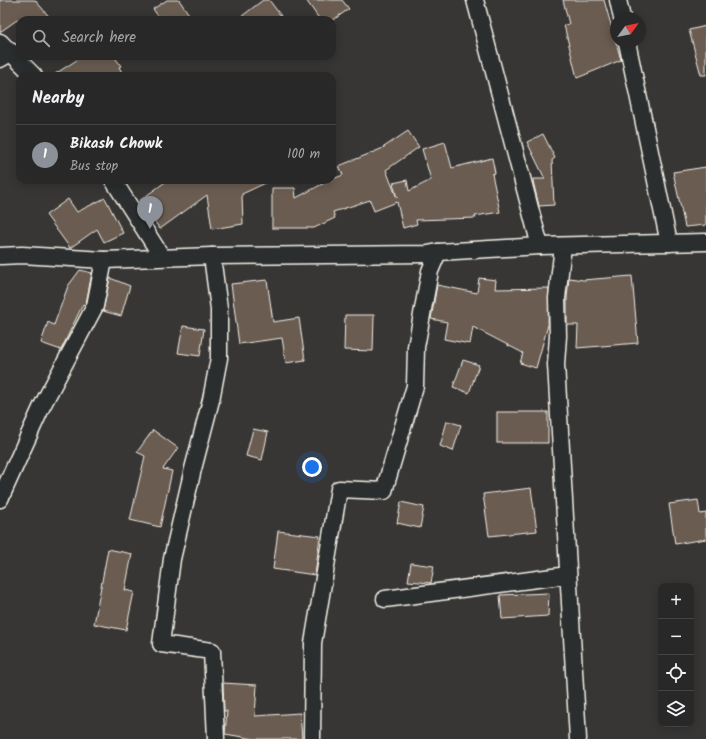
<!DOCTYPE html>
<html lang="en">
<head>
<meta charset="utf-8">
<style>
	body { margin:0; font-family:Kalam,sans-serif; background:#353434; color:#f1f3f6 }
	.controls { position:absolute; right:12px; bottom:12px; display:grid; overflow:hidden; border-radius:8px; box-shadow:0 2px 10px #0003 }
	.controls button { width:36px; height:36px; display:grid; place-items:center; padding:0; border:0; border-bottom:1px solid #454445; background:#292828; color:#f1f3f6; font:20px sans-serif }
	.compass { position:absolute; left:610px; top:12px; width:36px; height:36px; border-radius:50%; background:#292828; box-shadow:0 2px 10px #0003; rotate:57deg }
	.you { position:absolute; left:312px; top:467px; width:14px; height:14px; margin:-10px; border:3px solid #fff; border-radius:50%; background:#1a73e8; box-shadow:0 0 0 6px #1a73e833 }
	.badge { display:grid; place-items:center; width:26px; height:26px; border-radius:50%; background:#8c9099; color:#fff; font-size:13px; font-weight:700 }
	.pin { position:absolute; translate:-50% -33px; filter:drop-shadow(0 1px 2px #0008) }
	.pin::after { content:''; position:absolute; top:21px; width:14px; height:12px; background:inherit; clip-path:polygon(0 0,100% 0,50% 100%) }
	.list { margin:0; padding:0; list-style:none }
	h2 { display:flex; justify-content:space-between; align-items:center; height:52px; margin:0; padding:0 16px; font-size:17px }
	h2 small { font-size:13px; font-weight:400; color:#a5a6a8 }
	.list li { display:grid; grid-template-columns:26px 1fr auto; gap:12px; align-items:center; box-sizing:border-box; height:60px; padding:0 16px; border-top:1px solid #454445 }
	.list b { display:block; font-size:15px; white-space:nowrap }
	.list p { margin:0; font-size:13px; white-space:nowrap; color:#a5a6a8 }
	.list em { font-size:13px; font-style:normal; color:#a5a6a8 }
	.icon { flex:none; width:22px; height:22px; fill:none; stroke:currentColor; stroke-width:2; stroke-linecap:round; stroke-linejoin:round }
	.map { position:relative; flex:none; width:706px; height:739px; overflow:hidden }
	.search { position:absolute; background:#292828; box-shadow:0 2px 10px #0003; left:16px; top:16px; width:320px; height:44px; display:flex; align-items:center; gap:10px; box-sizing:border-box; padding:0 14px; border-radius:12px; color:#a5a6a8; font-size:15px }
	.panel { position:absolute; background:#292828; box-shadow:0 2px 10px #0003; left:16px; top:72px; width:320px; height:112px; border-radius:12px }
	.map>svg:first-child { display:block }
</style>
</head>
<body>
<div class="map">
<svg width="706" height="739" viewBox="0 0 706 739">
	<rect width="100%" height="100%" fill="#373635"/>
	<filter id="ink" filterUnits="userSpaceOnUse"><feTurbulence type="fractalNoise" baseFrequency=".025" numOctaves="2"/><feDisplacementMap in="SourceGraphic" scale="8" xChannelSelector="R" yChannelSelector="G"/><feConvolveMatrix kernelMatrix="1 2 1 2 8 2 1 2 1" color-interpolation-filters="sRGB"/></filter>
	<g filter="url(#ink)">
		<g fill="#6b5c51" stroke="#f4f1e8">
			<polygon points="0,0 35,0 52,20 17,20 0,32"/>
			<polygon points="167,0 179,0 193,20 161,20 153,9"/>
			<polygon points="263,0 269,0 284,20 237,20"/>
			<polygon points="306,0 342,0 349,9 333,20 320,20"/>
			<polygon points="563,0 604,0 621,60 577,78 564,25 569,24"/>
			<polygon points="706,26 706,75 701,75 689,30"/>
			<polygon points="83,56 114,56 121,66 119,67 124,76 52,76"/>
			<polygon points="408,131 419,147 386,170 397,198 393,183 407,180 409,191 431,180 422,149 445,142 452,168 492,158 495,173 492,174 500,212 475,216 476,218 416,220 417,224 403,228 397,202 374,211 370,200 333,212 335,218 314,228 272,228 272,188 295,188 296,198 328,181 343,175 339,166 381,149"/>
			<polygon points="543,134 555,158 552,160 554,205 539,206 533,181 533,179 545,179 527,142"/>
			<polygon points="706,167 706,225 685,227 673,172"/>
			<polygon points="168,180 272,180 242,194 243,224 212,229 207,195 160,229 139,201"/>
			<polygon points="105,198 123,233 104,242 97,229 70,248 46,215 68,199 77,212"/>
			<polygon points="80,270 92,273 86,303 85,305 83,304 61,350 41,343 48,322 54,325 68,286"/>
			<polygon points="632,276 638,343 577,348 578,325 567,325 567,298 569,278 583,280"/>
			<polygon points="110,278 130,286 121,316 103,311"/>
			<polygon points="479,278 496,280 495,289 549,288 548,325 536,368 520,363 523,353 473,327 470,344 444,339 447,322 431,319 437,285 477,293"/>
			<polygon points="267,280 273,322 299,318 305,360 286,363 282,338 239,344 231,284"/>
			<polygon points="345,315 374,315 373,351 344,350"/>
			<polygon points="183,326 204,329 200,356 178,353"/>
			<polygon points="463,360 479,365 469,393 453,387"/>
			<rect x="497" y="412" width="51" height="31"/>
			<polygon points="447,421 461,425 453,451 440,446"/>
			<polygon points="253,429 268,432 262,460 246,456"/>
			<polygon points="153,430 178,448 163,469 172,471 160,527 130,520 145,456 137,452"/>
			<polygon points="531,488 537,531 489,536 483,494"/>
			<polygon points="698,500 700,514 706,513 706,539 675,544 669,504"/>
			<polygon points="401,502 424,507 420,528 397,523"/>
			<polygon points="278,531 320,536 315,575 273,569"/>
			<polygon points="108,549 132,554 125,590 134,592 126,630 94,624"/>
			<polygon points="411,563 434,566 431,583 408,581"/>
			<polygon points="549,593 548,616 502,619 500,595"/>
			<polygon points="223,683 257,685 255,716 300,713 302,739 255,739 225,734 227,711 224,711"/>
		</g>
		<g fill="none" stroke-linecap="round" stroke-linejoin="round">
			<g stroke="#f4f1e8" stroke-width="19">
				<g id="street">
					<polyline points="475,0 540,246"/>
					<polyline points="618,0 622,18"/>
					<polyline points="0,42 34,76"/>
					<polyline points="627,42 669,243"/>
					<polyline points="0,59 12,52"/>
					<polyline points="113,180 162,257"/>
					<polyline points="563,246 557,298 558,336 556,364 578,739"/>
					<polyline points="0,256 22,255 104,260 212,256 428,254 438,252 540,246 706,242"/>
					<polyline points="212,256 219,309 219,358 211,400 193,469 172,559 161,644 212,651 216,739"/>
					<polyline points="0,499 42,406 95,306 104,260"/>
					<polyline points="385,599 568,575"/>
					<polyline points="312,739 313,643 339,489 384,491 415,386 416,347 430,271 438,252"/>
				</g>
			</g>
			<use href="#street" stroke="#2a2d2e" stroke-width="16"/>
		</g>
	</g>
</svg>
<div class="controls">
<button>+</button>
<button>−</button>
<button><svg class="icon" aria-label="locate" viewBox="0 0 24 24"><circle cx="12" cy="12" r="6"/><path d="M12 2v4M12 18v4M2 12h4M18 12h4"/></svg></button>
<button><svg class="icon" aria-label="layers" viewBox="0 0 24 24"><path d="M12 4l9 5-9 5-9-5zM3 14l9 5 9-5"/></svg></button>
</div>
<svg class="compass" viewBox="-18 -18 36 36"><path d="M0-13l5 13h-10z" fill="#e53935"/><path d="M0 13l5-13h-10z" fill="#a5a6a8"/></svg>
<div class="you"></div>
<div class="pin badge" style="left:150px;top:229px">1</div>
<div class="search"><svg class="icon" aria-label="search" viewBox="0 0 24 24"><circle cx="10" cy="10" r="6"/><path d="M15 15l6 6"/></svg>Search here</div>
<section class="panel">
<h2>Nearby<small></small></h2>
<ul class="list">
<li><span class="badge">1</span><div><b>Bikash Chowk</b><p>Bus stop</p></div><em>100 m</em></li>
</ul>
</section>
</div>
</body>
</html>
